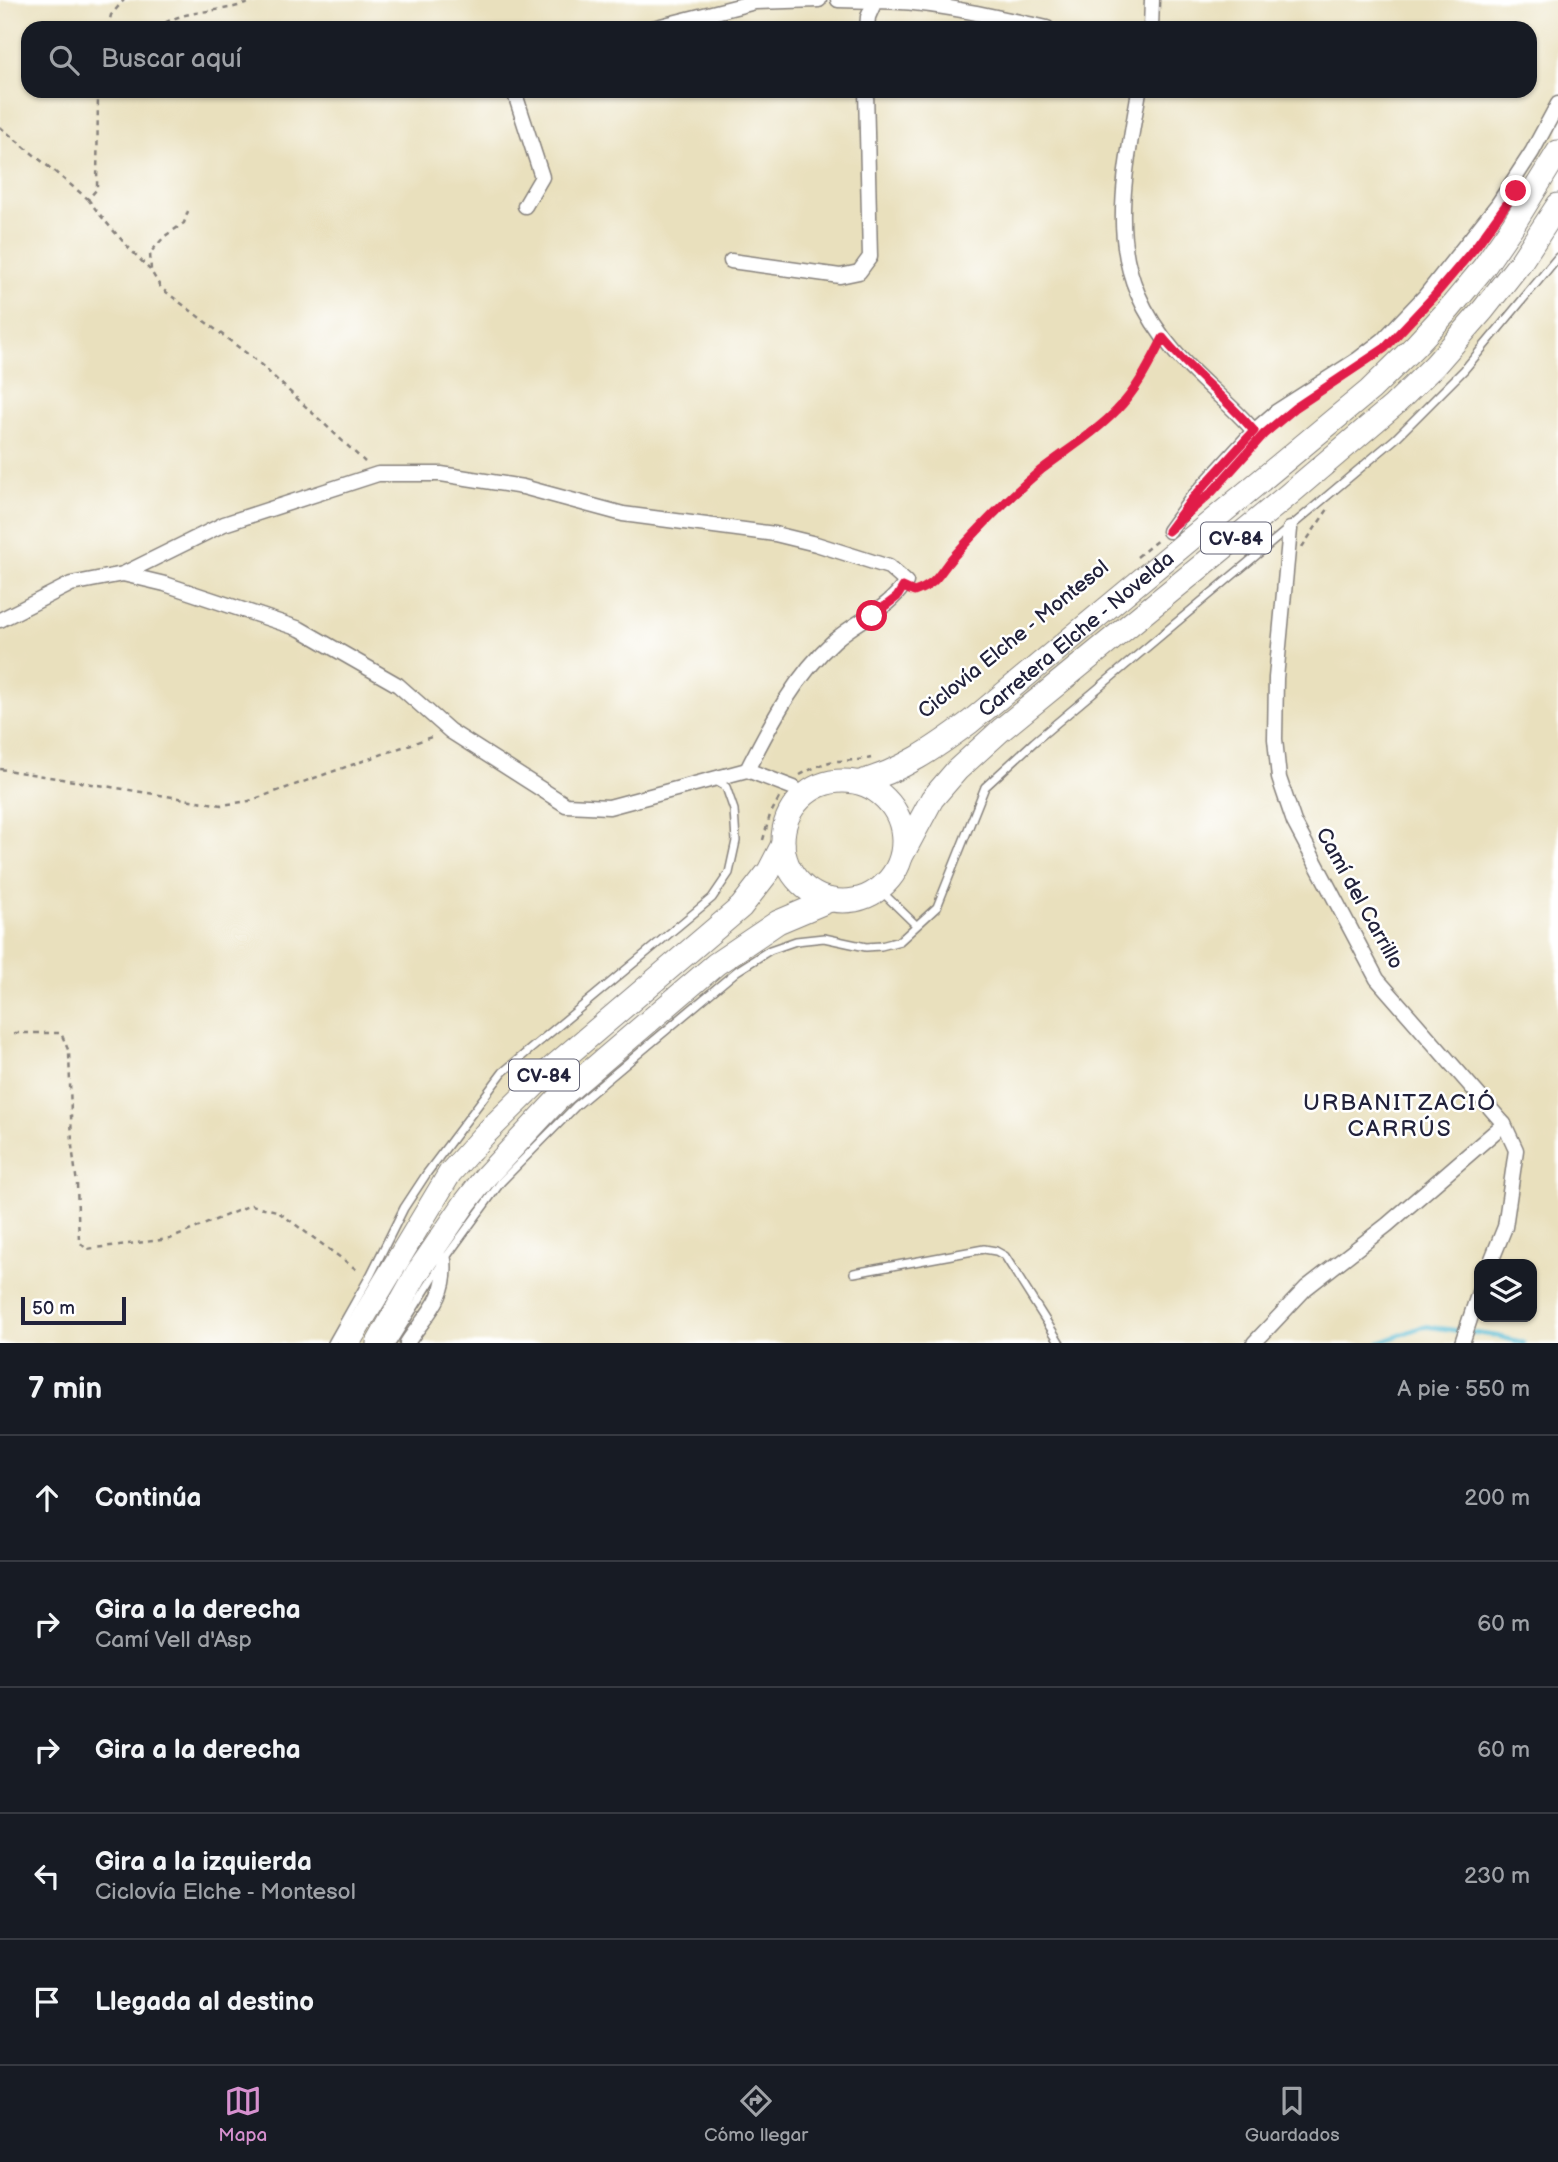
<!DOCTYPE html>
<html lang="es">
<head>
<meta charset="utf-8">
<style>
	body { margin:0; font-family:"Balsamiq Sans",sans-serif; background:#242831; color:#f1f3f6 }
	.controls { position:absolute; right:21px; bottom:21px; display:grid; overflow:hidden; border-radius:14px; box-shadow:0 2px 5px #0004 }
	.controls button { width:63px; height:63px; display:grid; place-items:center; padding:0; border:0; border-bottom:2px solid #363941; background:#171b24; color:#f1f3f6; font:35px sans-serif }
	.scale { position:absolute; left:21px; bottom:18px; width:105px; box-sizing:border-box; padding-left:7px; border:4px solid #22223b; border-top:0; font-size:19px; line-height:24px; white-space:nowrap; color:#22223b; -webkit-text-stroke:5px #fff; paint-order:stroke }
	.stop { position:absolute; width:21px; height:21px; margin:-16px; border:5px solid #e11d48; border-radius:50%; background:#fff }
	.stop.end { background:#e11d48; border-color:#fff; box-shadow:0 2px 7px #0008 }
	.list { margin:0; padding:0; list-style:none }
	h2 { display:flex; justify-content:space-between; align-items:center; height:91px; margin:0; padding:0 28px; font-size:30px }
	h2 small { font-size:23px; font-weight:400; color:#9ea1a6 }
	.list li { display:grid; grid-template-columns:46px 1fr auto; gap:21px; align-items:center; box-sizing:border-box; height:126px; padding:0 28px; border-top:2px solid #363941 }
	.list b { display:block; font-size:26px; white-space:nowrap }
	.list p { margin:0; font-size:23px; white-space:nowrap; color:#9ea1a6 }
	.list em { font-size:23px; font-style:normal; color:#9ea1a6 }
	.icon { flex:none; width:38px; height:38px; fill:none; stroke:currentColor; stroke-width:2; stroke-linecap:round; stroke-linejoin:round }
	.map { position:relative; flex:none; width:1558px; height:1343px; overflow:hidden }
	.search { position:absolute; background:#171b24; box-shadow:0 2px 5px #0004; left:21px; right:21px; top:21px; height:77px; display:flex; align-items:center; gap:18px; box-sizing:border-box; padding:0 24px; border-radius:21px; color:#9ea1a6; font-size:26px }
	.sheet { height:721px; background:#171b24 }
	nav { display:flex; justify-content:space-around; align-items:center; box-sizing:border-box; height:98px; border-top:2px solid #363941; background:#171b24; font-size:19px; color:#9ea1a6 }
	nav a { display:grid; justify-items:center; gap:4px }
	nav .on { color:#d690ce }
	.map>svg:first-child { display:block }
</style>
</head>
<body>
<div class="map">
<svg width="1558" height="1343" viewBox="0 0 1558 1343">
	<rect width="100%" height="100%" fill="#fff"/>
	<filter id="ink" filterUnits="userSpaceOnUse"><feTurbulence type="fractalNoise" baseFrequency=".0143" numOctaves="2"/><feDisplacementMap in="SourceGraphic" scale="14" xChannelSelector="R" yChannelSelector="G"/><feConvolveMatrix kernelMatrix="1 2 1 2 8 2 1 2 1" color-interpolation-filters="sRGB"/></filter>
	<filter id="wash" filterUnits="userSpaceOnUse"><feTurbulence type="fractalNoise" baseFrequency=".00686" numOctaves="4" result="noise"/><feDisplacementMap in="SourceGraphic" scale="28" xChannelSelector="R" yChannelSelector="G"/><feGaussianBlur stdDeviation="1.57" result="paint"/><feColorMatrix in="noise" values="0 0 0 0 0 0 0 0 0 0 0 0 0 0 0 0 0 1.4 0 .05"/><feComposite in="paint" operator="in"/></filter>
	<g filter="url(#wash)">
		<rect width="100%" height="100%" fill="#e9e0bd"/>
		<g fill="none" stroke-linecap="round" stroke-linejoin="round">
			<polyline stroke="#54bad1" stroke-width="4.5" points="1379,1343 1424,1326 1497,1336 1524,1343"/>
		</g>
	</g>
	<g filter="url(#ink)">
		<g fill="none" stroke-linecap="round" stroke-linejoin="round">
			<g stroke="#86817c" stroke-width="10">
				<g id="lane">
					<polyline points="880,890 916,925"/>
					<polyline points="854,1273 984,1249 996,1251 1005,1256 1060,1343"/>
					<polyline points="332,1343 371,1274 404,1208 427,1173 503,1072 712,898 729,873 736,841 734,810 726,787 714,780"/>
					<polyline points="392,1343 444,1260 501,1182 576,1106 737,971 770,950 796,941 824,938 866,947 881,946 900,941 937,907 985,787 1034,742 1395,439 1464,370 1558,257"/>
				</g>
			</g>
			<g stroke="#86817c" stroke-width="17">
				<g id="street">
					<polyline points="838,0 875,1"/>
					<polyline points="653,28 755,2 819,0"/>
					<path d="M867,28L868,17L875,1C933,1 990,16 1047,28"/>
					<polyline points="1151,28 1152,0"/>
					<polyline points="514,91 542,177 525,206"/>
					<path d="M1139,91C1122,192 1102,266 1174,351C1199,380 1230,403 1254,431"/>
					<polyline points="731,261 840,276 859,272 870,257 866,91"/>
					<polyline points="1290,529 1276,678 1275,739 1279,778 1294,822 1377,979 1504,1124 1516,1150 1505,1227 1490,1264"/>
					<polyline points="1169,531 1192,499 1254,431 1276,412 1357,360 1383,340 1425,296 1498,204 1532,152 1558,104"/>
					<path d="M123,574L224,524L378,474H441L523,487L623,514L775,534L816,544L889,567L906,582C888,610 859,619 835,640C795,676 771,723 747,770"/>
					<polyline points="0,620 71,584 123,574 165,584 300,629 398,685 450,731 566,805 609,807 747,770 794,788 802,796"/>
					<path d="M407,1343C426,1314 448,1298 444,1260"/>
					<polyline points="1254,1343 1306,1288 1387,1225 1504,1124"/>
					<polyline points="1462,1343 1479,1292"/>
				</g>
			</g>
			<g stroke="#86817c" stroke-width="25">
				<g id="primary">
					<circle cx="843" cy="841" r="60"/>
					<path id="s1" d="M860,782C902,771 935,748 970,722L1370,390L1415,346L1450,308L1484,267L1513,225L1558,152"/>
					<polyline points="902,855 932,799 957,770 1001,730 1287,496 1393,406 1435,365 1483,310 1520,263 1558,205"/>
					<polyline points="348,1343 450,1173 484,1135 552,1068 741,907 769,871 783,844"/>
					<polyline points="378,1343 417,1273 465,1203 486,1176 558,1099 716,964 778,922 830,900"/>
				</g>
			</g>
			<g stroke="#86817c" stroke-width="2.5" stroke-dasharray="5 5" stroke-linecap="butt">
				<polyline points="108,28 111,15 124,0"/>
				<path d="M157,28C186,6 224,15 256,0"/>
				<polyline points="0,127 88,199 97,189 98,91"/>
				<path d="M88,199C106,224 128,247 150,270"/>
				<polyline points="188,211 184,223 165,236 150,253 151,271 161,288 258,362 365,462"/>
				<polyline points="1302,547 1328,509"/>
				<polyline points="1137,557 1159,539"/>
				<polyline points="918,590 931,586 952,558 1041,471 1085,439 1118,409 1143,377 1157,350"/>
				<polyline points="0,769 222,805 249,801 434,736"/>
				<path d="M800,775C812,769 823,762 837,761C848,760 859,761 871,758"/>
				<polyline points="763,840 770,815 779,798"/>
				<polyline points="14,1033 61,1033 69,1052 72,1146 77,1184 79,1241 86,1249 170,1239 251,1205 277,1211 360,1272"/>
			</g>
			<use href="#lane" stroke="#fff" stroke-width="7"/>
			<use href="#street" stroke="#fff" stroke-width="14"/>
			<use href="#primary" stroke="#fff" stroke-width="23"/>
		</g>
	</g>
	<g fill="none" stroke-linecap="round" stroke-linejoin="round" filter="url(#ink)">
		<path stroke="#e11d48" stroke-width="9" d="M872,616L897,597L903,587L914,592C939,583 937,575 953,557C980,527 1010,496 1041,470C1067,450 1095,433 1117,410C1137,390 1150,363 1163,338C1191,372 1226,398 1254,431L1192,499L1168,531L1212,492L1264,434L1295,408L1385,348L1435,295L1477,245L1516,191"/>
	</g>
	<g text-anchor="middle" stroke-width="5" stroke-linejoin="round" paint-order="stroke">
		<g fill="#fff" stroke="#646476" stroke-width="2">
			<rect x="1201" y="522.5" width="70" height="31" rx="5"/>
			<rect x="509" y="1059.5" width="70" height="31" rx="5"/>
		</g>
		<g font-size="19" font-weight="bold" fill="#22223b">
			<text x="1236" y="545">CV-84</text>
			<text x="544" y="1082">CV-84</text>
		</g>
		<g font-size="21" fill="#22223b" stroke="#fff">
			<text dy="7" stroke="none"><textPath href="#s1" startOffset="264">Carretera Elche - Novelda</textPath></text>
			<text transform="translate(1013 639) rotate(-39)" y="7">Ciclovía Elche - Montesol</text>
			<text transform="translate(1360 898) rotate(61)" y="7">Camí del Carrillo</text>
		</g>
		<g font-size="23" letter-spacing="2" fill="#22223b" stroke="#fff">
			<text x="1400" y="1110">URBANITZACIÓ<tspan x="1400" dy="26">CARRÚS</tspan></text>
		</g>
	</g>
</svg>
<div class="controls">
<button><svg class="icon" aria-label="layers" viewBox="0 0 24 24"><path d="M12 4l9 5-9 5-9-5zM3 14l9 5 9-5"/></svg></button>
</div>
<div class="scale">50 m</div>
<div class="stop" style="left:872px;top:616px"></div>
<div class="stop end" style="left:1516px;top:191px"></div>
<div class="search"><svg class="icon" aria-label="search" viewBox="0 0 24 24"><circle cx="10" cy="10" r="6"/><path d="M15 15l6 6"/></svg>Buscar aquí</div>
</div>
<section class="sheet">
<h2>7 min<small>A pie · 550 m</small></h2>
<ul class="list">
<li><svg class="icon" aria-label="ahead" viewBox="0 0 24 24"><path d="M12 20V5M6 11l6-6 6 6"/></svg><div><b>Continúa</b></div><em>200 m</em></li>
<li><svg class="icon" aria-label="right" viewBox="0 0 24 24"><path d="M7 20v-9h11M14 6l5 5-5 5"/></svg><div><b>Gira a la derecha</b><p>Camí Vell d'Asp</p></div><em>60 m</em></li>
<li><svg class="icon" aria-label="right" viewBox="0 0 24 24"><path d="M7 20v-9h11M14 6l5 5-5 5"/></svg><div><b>Gira a la derecha</b></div><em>60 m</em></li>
<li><svg class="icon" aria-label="left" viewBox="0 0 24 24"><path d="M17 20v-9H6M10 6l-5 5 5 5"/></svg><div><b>Gira a la izquierda</b><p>Ciclovía Elche - Montesol</p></div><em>230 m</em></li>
<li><svg class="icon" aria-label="arrive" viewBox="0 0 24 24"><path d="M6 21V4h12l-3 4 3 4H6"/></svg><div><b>Llegada al destino</b></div></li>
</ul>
</section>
<nav>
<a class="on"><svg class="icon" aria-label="map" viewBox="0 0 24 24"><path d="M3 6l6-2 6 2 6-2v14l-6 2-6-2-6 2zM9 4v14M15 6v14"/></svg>Mapa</a>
<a><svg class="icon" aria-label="directions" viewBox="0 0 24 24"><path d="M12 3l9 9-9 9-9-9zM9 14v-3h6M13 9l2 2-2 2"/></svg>Cómo llegar</a>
<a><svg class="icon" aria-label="saved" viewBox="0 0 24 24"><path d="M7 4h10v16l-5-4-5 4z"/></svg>Guardados</a>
</nav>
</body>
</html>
